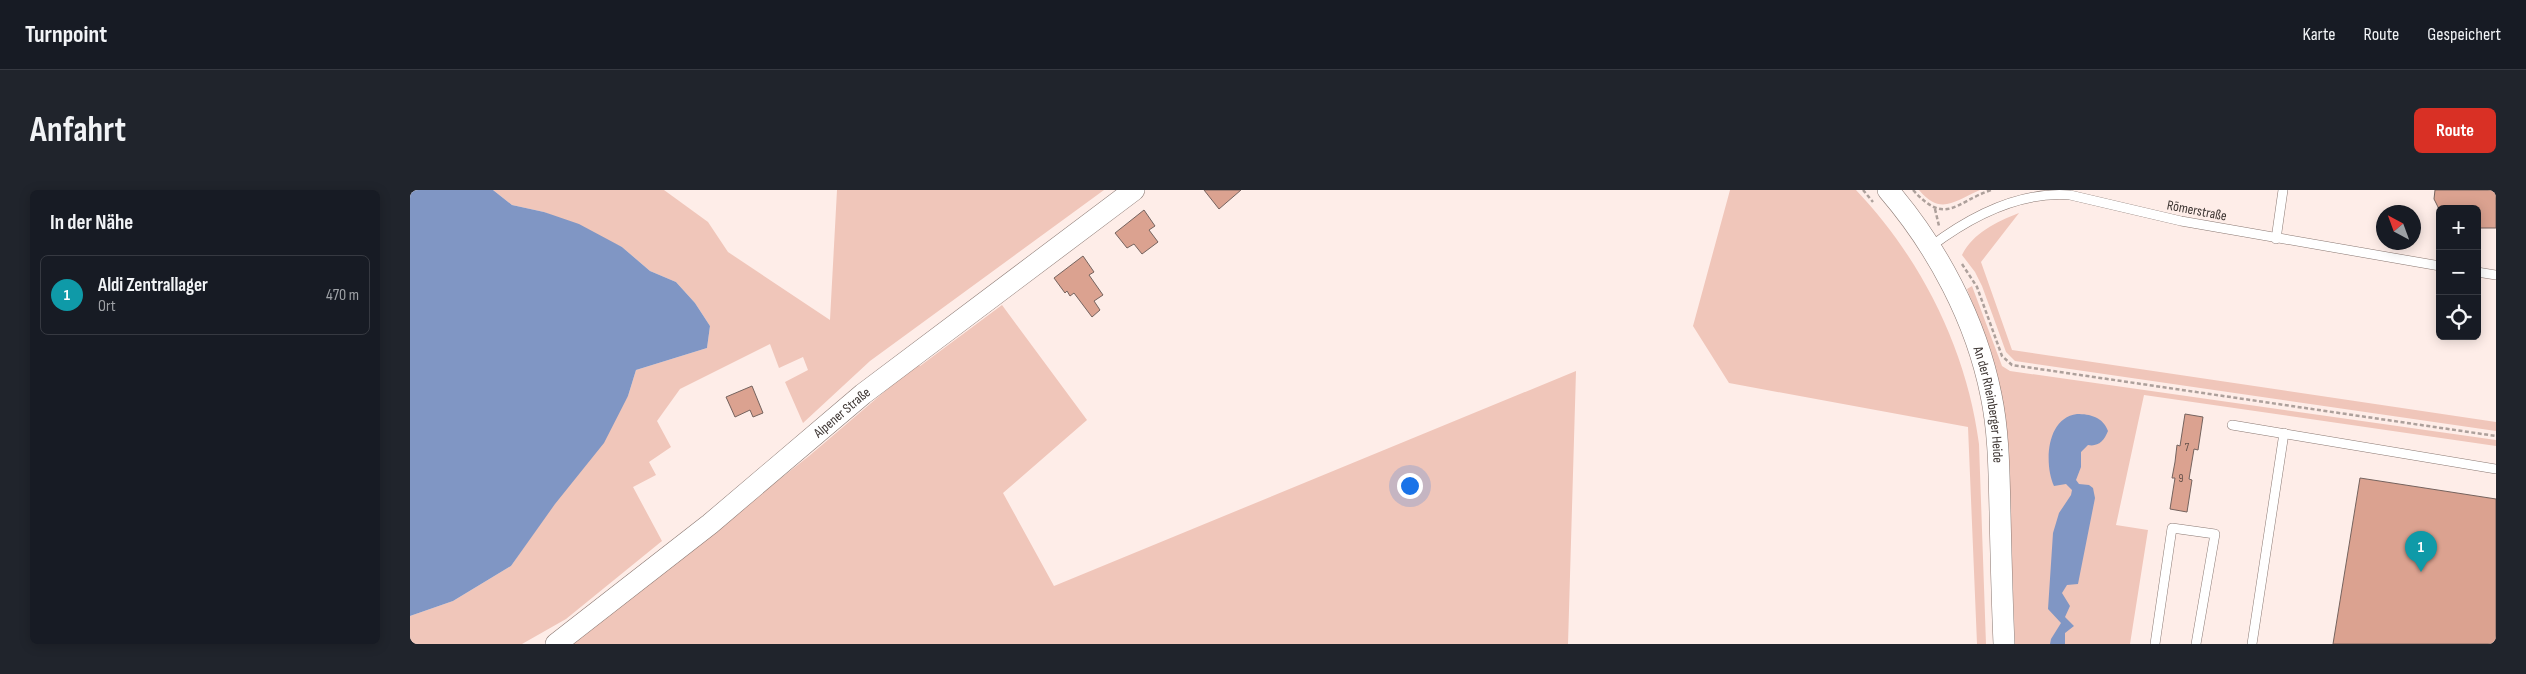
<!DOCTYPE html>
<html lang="de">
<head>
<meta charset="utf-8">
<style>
	body { margin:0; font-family:"Sofia Sans Condensed",sans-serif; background:#20242c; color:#f1f3f6 }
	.controls { position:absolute; right:15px; top:15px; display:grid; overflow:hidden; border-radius:8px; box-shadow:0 2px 12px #0003 }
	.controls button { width:45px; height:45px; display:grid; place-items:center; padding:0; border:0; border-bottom:1px solid #363941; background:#171b24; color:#f1f3f6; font:25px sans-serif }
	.compass { position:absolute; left:1966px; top:15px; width:45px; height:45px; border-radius:50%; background:#171b24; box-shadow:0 2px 12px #0003; rotate:319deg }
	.you { position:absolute; left:999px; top:295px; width:18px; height:18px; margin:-12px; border:4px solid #fff; border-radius:50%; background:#1a73e8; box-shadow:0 0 0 8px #1a73e833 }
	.badge { display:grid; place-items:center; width:32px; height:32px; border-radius:50%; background:#d93025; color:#fff; font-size:16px; font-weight:700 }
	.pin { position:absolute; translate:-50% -41px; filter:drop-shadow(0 1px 2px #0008) }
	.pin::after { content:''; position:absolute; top:26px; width:18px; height:15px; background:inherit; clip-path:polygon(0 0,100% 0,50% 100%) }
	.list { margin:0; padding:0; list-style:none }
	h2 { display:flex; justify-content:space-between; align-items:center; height:65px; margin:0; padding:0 20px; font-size:21px }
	h2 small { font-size:16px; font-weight:400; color:#9ea1a6 }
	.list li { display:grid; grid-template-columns:32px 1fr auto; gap:15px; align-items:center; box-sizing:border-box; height:80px; margin:0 10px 10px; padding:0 10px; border:1px solid #363941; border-radius:8px }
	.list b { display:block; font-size:19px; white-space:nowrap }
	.list p { margin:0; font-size:16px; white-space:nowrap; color:#9ea1a6 }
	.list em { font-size:16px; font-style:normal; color:#9ea1a6 }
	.icon { flex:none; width:28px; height:28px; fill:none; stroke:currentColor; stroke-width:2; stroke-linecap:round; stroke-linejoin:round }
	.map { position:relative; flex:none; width:2086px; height:454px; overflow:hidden; border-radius:8px }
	header { display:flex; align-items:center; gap:30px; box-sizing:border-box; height:70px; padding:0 25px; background:#171b24; border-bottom:1px solid #363941 }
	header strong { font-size:24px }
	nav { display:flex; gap:28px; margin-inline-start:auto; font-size:18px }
	.intro { display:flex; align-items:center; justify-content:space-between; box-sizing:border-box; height:120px; padding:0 30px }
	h1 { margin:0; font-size:35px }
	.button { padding:12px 22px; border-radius:8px; background:#d93025; color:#fff; font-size:18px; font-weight:700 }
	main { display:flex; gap:30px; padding:0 30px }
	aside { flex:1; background:#171b24; border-radius:8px; box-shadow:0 2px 12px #0003 }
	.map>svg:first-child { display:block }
</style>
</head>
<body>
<header>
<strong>Turnpoint</strong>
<nav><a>Karte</a><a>Route</a><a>Gespeichert</a></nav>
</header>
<div class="intro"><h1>Anfahrt</h1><a class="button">Route</a></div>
<main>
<aside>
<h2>In der Nähe<small></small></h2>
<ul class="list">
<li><span class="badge" style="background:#0f9aa8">1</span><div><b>Aldi Zentrallager</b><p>Ort</p></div><em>470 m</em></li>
</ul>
</aside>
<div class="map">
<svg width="2086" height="454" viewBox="0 0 2086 454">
	<rect width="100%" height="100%" fill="#feede8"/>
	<g fill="#f0c6ba">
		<polygon points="83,0 254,0 298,32 318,62 420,130 427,0 694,0 460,171 393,233 375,192 398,180 393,167 369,178 360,154 270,199 247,231 261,257 239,272 246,285 223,297 252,351 156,429 112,454 0,454 0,426 43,411 101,376 218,206 226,180 297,158 300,136 285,113 266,92 240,81 212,57 134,22 102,15"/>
		<path d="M1320,0H1446C1511,68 1557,160 1569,254L1576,454H1567L1558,237L1319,193L1283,136Z"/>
		<path d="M1509,0H1570C1544,11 1531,26 1509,0Z"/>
		<path d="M1609,23L1571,72L1602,160L2086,232V241L1605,171L1596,162L1572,96L1565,82L1552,65C1563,43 1586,32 1609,23Z"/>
		<polygon points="1562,96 1592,176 1600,181 2086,250 2086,256 1734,205 1706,335 1738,340 1720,454 1605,454 1599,303 1590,201 1580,160 1557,99"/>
		<polygon points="592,115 677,230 593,303 644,396 1166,181 1158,454 160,454 399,266 508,173 510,176"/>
	</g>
	<g fill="#8096c4">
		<polygon points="0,0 83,0 102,15 134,22 169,34 212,57 240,81 266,92 285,113 300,136 297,158 226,180 218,206 194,253 145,314 101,376 43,411 0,426"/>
		<path d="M1667,224C1680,224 1693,227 1698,241C1694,251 1688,257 1678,255L1671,262V277L1666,290L1669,294L1679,295L1683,298L1685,308L1668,394L1657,395L1652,403L1660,416L1655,427L1664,436L1655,443V454H1640L1641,449L1651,433L1638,419L1643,343L1649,323L1661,305L1662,300L1656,294L1644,296C1634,274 1636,228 1667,224Z"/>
	</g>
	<g fill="#dba290" stroke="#75635e">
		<polygon points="794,0 831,0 809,19"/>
		<polygon points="2025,0 2086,0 2086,38 2067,38 2067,19 2029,19 2024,9"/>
		<polygon points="734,20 745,36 739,40 748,52 732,64 724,54 717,58 705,43"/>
		<polygon points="673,66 684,82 679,85 693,105 684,111 690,120 682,127 664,103 660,106 657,101 655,103 644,88"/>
		<polygon points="342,196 353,223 343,227 340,220 325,227 316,207"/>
		<polygon points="1775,224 1793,227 1788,260 1784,259 1779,289 1782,290 1777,322 1760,319 1765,288 1762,288 1765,272 1767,255 1770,256"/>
		<polygon points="1950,288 2086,309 2086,454 1923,454"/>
	</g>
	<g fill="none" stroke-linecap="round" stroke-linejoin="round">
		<g stroke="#8a7872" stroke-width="10">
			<g id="service">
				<polyline points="1866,49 1873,0"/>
				<path d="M1520,57C1561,26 1609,1 1660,5L1771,31L2030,76"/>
				<polyline points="2067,82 2086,85"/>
				<polyline points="1822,235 2086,279"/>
				<polyline points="1745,454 1762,338 1805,344 1786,454"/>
				<polyline points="1842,454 1874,243"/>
			</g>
		</g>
		<g stroke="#8a7872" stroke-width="22">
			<g id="tertiary">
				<path id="s1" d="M1478,0C1527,57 1566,130 1581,205C1589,243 1589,283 1590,322C1591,366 1592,410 1594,454"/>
				<path id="s2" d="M146,454L300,334L453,204L724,0"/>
			</g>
		</g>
		<g stroke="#ada09b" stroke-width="2.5" stroke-dasharray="4 2.5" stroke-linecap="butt">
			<polyline points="1453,0 1463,12"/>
			<path d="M1503,0C1536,36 1544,13 1581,0"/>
			<polyline points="1525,19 1529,36"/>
			<polyline points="1552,74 1567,97 1592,166 1602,175 2086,246"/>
		</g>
		<use href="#service" stroke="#fff" stroke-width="9"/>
		<use href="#tertiary" stroke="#fff" stroke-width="21"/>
	</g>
	<g text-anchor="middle" stroke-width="4" stroke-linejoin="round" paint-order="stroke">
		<g font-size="11" fill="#65514a">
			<text x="1777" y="261">7</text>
			<text x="1771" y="292">9</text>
		</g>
		<g font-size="14" fill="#3e3633" stroke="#feede8">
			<text transform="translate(1787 20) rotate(11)" y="5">Römerstraße</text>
			<text dy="5" stroke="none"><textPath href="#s1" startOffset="241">An der Rheinberger Heide</textPath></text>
			<text dy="5" stroke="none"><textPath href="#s2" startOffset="368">Alpener Straße</textPath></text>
		</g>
	</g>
</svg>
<div class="controls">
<button>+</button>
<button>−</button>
<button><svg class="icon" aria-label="locate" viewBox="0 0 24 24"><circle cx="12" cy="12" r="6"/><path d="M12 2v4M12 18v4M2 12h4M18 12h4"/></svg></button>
</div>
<svg class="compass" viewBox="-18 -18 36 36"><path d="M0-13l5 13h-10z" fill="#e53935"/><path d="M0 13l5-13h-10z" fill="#9ea1a6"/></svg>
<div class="you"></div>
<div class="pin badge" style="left:2011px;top:382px;background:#0f9aa8">1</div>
</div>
</main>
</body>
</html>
